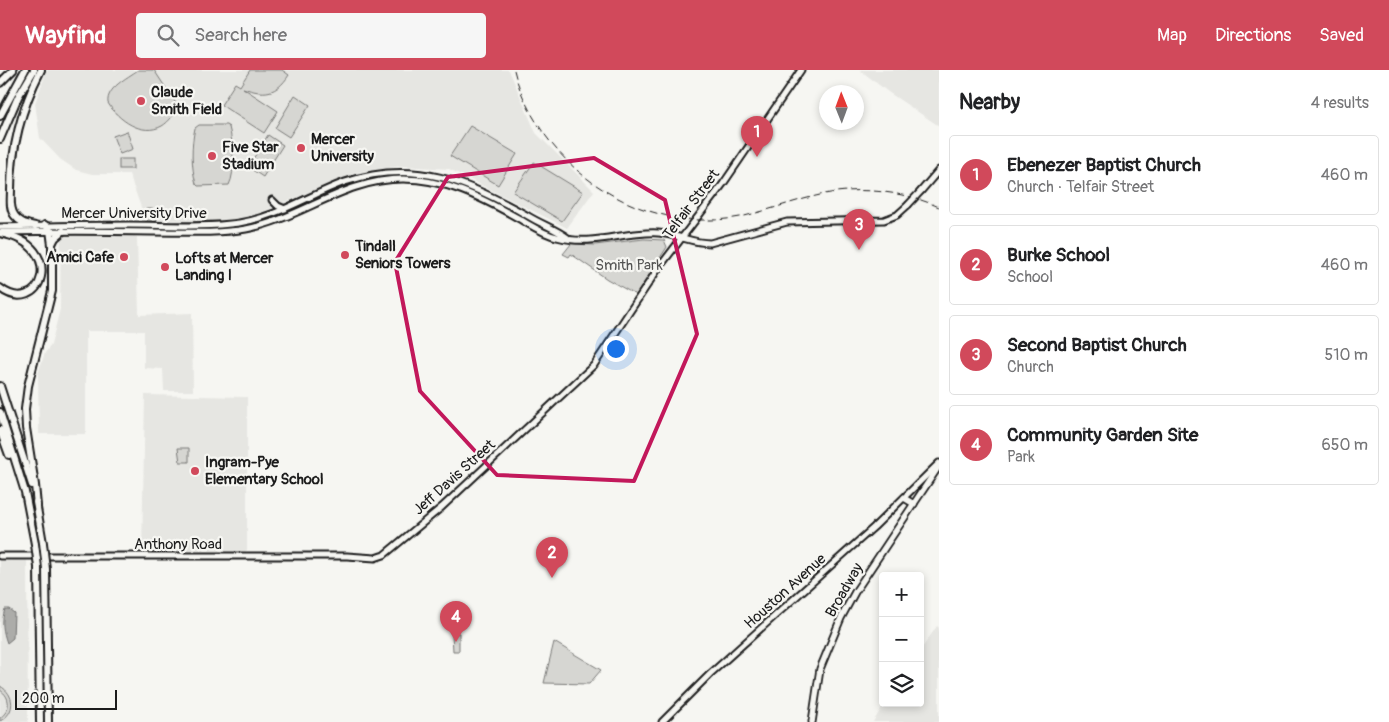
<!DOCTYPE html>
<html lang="en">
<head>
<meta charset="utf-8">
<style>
	body { margin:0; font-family:Pangolin,sans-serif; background:#f6f6f6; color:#202124 }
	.controls { position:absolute; right:15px; bottom:15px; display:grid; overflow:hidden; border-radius:5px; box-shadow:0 2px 8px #0003 }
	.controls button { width:45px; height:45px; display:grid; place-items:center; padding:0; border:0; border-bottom:1px solid #e0e0e0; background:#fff; color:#202124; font:25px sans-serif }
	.compass { position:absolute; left:819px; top:15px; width:45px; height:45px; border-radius:50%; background:#fff; box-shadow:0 2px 8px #0003; rotate:359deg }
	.scale { position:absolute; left:15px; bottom:12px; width:102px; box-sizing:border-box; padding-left:5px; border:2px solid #1c1c1c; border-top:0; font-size:14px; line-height:18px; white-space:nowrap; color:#1c1c1c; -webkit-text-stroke:4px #f6f6f2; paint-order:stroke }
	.you { position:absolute; left:615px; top:278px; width:18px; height:18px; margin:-12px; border:4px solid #fff; border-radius:50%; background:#1a73e8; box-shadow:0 0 0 8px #1a73e833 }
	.badge { display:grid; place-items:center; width:32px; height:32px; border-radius:50%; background:#d1495b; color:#fff; font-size:16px; font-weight:700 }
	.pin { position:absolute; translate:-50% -41px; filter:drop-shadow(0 1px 2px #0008) }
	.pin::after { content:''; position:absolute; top:26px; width:18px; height:15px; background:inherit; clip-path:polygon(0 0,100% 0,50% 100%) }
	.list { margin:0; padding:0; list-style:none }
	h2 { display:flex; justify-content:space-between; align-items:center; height:65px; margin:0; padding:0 20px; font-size:21px }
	h2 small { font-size:16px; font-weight:400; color:#757577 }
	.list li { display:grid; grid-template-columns:32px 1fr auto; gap:15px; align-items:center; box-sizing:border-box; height:80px; margin:0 10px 10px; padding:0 10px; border:1px solid #e0e0e0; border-radius:5px }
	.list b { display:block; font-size:19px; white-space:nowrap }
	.list p { margin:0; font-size:16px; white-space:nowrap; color:#757577 }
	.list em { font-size:16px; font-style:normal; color:#757577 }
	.icon { flex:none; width:28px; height:28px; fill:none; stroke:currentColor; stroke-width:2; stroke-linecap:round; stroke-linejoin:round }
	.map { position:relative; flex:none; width:939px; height:652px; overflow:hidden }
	header { display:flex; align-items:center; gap:30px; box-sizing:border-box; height:70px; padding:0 25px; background:#d1495b; color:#fff }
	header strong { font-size:24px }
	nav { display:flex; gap:28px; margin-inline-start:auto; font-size:18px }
	.search { width:350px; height:45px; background:#f6f6f6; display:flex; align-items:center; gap:12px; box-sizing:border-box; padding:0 18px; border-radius:5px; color:#757577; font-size:19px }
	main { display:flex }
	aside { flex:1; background:#fff }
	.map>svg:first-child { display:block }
</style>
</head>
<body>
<header>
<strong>Wayfind</strong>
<div class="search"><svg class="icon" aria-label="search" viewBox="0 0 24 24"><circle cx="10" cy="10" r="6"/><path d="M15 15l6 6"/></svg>Search here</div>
<nav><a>Map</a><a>Directions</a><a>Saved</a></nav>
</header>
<main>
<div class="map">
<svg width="939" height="652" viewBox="0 0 939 652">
	<rect width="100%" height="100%" fill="#f6f6f2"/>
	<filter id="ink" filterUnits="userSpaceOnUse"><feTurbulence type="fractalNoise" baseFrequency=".02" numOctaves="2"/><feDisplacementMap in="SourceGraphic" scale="10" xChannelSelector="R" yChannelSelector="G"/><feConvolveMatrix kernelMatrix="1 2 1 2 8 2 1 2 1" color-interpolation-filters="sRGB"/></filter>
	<g filter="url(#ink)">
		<g fill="#e6e6e2">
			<polygon points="47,0 509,0 536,63 594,121 567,158 449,99 402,96 355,103 255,145 233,150 146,151 129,104 92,104 76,100 60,89 40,68 35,33"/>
			<polygon points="860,0 939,0 939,56 888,22"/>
			<polygon points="61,164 129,164 137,167 139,245 192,243 193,321 164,321 163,299 144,298 144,261 86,261 86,364 39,364 38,303 45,283 51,275 60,239"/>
			<polygon points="145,325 247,327 247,479 246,482 146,482 142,480"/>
			<polygon points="27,490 28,652 0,652 0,491"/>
			<polygon points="937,556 939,558 939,652 873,652 885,633 920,633 920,581"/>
		</g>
		<g fill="#d6d6d2" stroke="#797977">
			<path d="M138,0H154L179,38C174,44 169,52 162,56C142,67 118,50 108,33C106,18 127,8 138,0Z"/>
			<path d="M250,0H282L289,5C276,25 264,25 243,18L278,41L264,63L221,35L235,13L240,16Z"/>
			<polygon points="295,25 310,35 289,67 275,58"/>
			<path d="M199,55H226L229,57C233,72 236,102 229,115L198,116L196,114C191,96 191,76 195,58Z"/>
			<polygon points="470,56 517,84 498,115 450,86"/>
			<polygon points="127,61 133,79 120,84 113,66"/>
			<polygon points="268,65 283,75 263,107 248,97"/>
			<rect x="119" y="89" width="14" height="10"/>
			<polygon points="534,92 583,122 562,151 513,122"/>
			<polygon points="146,139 156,139 157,151 146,151"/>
			<polygon points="644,169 664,170 667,177 636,225 607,209 571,184 569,187 563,184 571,174 595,175"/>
			<polygon points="178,378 189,378 189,392 180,392"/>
			<polygon points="459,563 459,581 453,581 452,564"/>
			<polygon points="554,572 601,600 589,614 544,613"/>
			<path d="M0,616C15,624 16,643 0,651V648C11,640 11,627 0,620Z"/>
		</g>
		<path fill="#acaca9" stroke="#727271" d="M5,539H9L14,543L13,568L7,573C3,562 1,551 5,539Z"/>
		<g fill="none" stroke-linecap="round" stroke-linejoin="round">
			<g stroke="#1c1c1c" stroke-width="9">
				<g id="secondary">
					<polyline points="921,121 939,100"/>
					<polyline points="272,130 278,136 285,139"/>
					<path d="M0,157C43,156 86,155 129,155C165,155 203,158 239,153C277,147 309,125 345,112C414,88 469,112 528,146C541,154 556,159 568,168"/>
					<path d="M0,162C51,161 101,161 152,162C183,162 215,164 246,159C301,149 344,109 403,109C445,109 480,127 516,147C529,154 543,164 557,167C593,177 624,161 658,163C676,164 692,173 710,173L787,152L884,150L897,145L908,135"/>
					<polyline points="0,486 347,486 375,488 384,485 442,437 594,295 658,199 723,114 801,0"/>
					<polyline points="662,652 710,604 874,457 939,393"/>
				</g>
			</g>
			<g stroke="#1c1c1c" stroke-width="9">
				<g id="primary">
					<polyline points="904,428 914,434"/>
					<polyline points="812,652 820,599 841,548 855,522 939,396"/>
				</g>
			</g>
			<g stroke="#1c1c1c" stroke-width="10">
				<g id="highway">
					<polyline points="0,13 13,0"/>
					<polyline points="0,46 25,0"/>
					<polyline points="0,69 18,27 34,0"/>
					<path d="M35,156C27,154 20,153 15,146C9,139 11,128 11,120C11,78 22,37 41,0"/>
					<path d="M0,163C69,176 40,249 0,218"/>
					<polyline points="52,174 55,168 63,161"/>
					<polyline points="0,316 32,415"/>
					<polyline points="0,342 25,422 35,474"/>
					<polyline points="0,360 9,385"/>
					<polyline points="36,432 43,473"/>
					<polyline points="37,436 35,415 26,358 25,339 28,316 52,221 52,175 50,160 45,155"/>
					<polyline points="38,497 40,652"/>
					<polyline points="46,499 48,652"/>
				</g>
			</g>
			<use href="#secondary" stroke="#f6f6f2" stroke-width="5"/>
			<use href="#primary" stroke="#f6f6f2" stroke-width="5.5"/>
			<use href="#highway" stroke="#f6f6f2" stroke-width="6"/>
			<path stroke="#1c1c1c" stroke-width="1" stroke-dasharray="8 4" stroke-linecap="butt" d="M514,0C523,38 549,76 578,101C622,139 682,158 740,147C767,141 793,131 820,125C858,116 904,121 939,137"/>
			<g stroke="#1c1c1c" stroke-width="9" stroke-linecap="butt">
				<polyline id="secondary-bridge" points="908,135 921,121"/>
			</g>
			<g stroke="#1c1c1c" stroke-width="10" stroke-linecap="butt">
				<g id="highway-bridge">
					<polyline points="43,473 46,499"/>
					<polyline points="35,474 38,497"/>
				</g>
			</g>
			<use href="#secondary-bridge" stroke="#f6f6f2" stroke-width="5"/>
			<use href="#highway-bridge" stroke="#f6f6f2" stroke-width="6"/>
		</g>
	</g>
	<path fill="none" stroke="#c2185b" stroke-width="4" stroke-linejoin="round" d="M594,88L665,130L697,264L634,411L497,405L420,321L395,192L448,107Z"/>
	<g fill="#d1495b" stroke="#f6f6f2" stroke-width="2">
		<circle cx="141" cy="31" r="5"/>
		<circle cx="301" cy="78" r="5"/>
		<circle cx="212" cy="86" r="5"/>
		<circle cx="345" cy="185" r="5"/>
		<circle cx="124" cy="187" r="5"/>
		<circle cx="165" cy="197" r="5"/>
		<circle cx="195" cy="401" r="5"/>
	</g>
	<g text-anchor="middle" stroke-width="4.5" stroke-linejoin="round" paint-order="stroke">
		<g font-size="15" font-weight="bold" fill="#1c1c1c" stroke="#f6f6f2" text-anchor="start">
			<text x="151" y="27">Claude<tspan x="151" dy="17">Smith Field</tspan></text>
			<text x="311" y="74">Mercer<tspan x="311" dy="17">University</tspan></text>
			<text x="222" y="82">Five Star<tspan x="222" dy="17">Stadium</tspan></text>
			<text x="355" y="181">Tindall<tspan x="355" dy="17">Seniors Towers</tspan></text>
			<text x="114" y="192" text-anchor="end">Amici Cafe</text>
			<text x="175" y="193">Lofts at Mercer<tspan x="175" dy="17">Landing I</tspan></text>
			<text x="205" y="397">Ingram-Pye<tspan x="205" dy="17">Elementary School</tspan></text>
		</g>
		<g font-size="15" fill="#1c1c1c" stroke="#f6f6f2">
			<text transform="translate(691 134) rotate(-53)" y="5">Telfair Street</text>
			<text x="134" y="148">Mercer University Drive</text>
			<text transform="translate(454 407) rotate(-42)" y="5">Jeff Davis Street</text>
			<text x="178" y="479">Anthony Road</text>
			<text transform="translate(844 520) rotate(-60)" y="5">Broadway</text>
			<text transform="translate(785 521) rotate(-42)" y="5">Houston Avenue</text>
		</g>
		<g font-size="15" fill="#545453" stroke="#f6f6f2">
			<text x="629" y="200">Smith Park</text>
		</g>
	</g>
</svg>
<div class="controls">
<button>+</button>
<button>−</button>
<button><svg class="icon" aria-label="layers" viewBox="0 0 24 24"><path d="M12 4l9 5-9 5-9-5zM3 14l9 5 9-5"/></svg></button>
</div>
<svg class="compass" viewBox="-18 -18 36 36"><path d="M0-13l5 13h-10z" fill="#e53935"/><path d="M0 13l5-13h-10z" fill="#757577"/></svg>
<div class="scale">200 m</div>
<div class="you"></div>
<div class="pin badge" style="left:757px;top:87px">1</div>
<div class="pin badge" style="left:552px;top:508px">2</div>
<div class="pin badge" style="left:859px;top:180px">3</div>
<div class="pin badge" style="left:456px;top:572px">4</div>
</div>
<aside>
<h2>Nearby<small>4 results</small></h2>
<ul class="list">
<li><span class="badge">1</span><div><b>Ebenezer Baptist Church</b><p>Church · Telfair Street</p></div><em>460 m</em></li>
<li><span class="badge">2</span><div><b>Burke School</b><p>School</p></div><em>460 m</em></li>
<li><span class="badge">3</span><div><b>Second Baptist Church</b><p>Church</p></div><em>510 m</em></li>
<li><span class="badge">4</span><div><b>Community Garden Site</b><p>Park</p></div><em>650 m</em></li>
</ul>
</aside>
</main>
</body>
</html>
